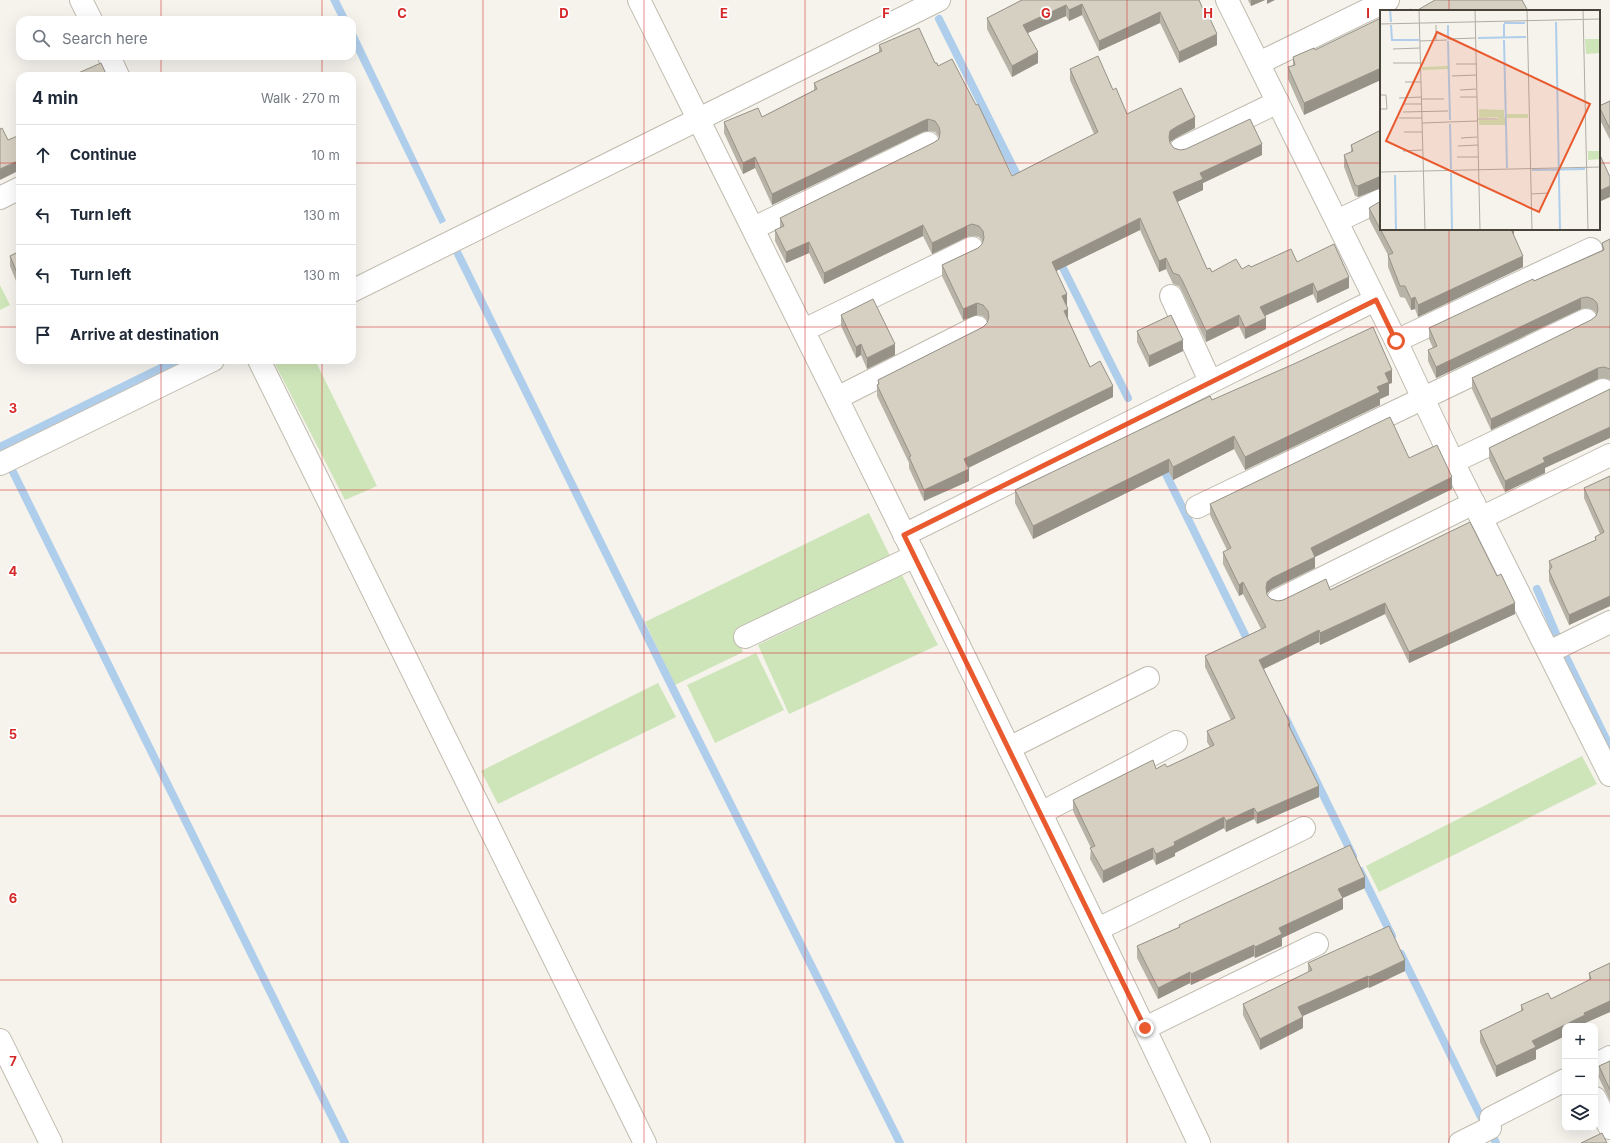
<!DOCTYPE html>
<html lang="en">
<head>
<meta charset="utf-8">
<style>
	body { margin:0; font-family:Inter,sans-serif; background:#f6f6f7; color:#1f2937 }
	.controls { position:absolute; right:12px; bottom:12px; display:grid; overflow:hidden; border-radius:8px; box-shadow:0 4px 16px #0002 }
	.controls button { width:36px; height:36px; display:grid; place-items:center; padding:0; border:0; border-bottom:1px solid #e0e1e3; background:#fff; color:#1f2937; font:20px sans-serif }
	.stop { position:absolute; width:12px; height:12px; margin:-9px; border:3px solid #e95a2f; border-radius:50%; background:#fff }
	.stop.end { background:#e95a2f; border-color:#fff; box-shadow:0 1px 4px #0008 }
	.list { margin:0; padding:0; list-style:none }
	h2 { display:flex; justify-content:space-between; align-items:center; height:52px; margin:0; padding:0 16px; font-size:17px }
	h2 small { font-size:13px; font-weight:400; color:#747a83 }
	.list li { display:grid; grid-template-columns:26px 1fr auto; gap:12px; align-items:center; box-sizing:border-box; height:60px; padding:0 16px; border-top:1px solid #e0e1e3 }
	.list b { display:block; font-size:15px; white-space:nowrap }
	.list em { font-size:13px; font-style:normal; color:#747a83 }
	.icon { flex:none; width:22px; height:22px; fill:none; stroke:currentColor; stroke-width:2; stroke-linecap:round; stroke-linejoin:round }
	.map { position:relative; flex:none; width:1610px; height:1143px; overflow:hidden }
	.search { position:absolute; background:#fff; box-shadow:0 4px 16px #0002; left:16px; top:16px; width:340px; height:44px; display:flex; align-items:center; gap:10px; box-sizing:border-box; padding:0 14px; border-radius:12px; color:#747a83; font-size:15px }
	.panel { position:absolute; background:#fff; box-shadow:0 4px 16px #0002; left:16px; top:72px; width:340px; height:292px; border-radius:12px }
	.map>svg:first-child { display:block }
</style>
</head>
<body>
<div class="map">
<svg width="1610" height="1143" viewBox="0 0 1610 1143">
	<rect width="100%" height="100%" fill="#f5f3ec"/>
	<g fill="#cee5b9">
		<polygon points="0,285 10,305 0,310"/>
		<polygon points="273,360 315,360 377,486 345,500"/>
		<polygon points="869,513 891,558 734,631 743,652 675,685 645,622"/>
		<polygon points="902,575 938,645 789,714 758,645"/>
		<polygon points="756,653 784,710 715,743 687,685"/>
		<polygon points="658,683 676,717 498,804 481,771"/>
		<polygon points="1582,756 1597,784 1379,892 1366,866"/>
	</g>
	<g fill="#afceec">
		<polygon points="330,0 339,0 349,20 340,20"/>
		<polygon points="352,25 446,221 440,224 352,44"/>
	</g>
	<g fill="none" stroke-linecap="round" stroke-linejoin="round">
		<g stroke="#afceec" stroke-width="8">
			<polyline points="939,19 1021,183"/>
			<polyline points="458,254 681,705 900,1143"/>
			<polyline points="1058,258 1128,398"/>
			<polyline points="0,447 177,360"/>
			<polyline points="0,449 13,472 345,1143"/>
			<polyline points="1161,464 1250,645"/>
			<polyline points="1537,589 1566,657 1610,747"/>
			<polyline points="1286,719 1353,856"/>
			<polyline points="1360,871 1392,936"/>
			<polyline points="1401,954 1481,1117"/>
			<polyline points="1491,1132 1496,1143"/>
		</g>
		<g stroke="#c0bbaf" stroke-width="24">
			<g id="minor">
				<polyline points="81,0 91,20"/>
				<path d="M639,0C828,380 1018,760 1199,1143"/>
				<polyline points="1227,0 1396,341 1453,462 1610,775"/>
				<polyline points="109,56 118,76"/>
				<polyline points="1259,63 1388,0"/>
				<polyline points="1181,149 1278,102"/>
				<polyline points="0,198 20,188"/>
				<polyline points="1337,221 1381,200"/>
				<polyline points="754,228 928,143"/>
				<polyline points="352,291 939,0"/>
				<polyline points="1171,296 1210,381"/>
				<polyline points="804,330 972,248"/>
				<polyline points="1396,341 1591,249"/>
				<polyline points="259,360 645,1143"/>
				<polyline points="837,398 977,327"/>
				<polyline points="1453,462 1603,390"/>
				<polyline points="0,464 213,360"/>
				<polyline points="1197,507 1586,320"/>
				<polyline points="1481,518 1610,455"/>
				<polyline points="904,535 1375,300"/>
				<polyline points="1278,600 1474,503"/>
				<polyline points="745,637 915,556"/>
				<polyline points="1549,652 1610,622"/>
				<polyline points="1009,748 1148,678"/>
				<polyline points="1041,813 1176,742"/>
				<polyline points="1098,929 1304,828"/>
				<polyline points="1145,1028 1317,944"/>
				<polyline points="0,1040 51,1143"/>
				<polyline points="1595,1065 1610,1057"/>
				<polyline points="1595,1098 1610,1128"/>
				<polyline points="1491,1118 1565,1080"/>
				<polyline points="1460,1143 1490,1128"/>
			</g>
		</g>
		<use href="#minor" stroke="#fff" stroke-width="22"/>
	</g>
	<g fill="#b8b3a7">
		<polygon points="1020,0 1199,0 1217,45 1179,63 1160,23 1099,51 1082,15 1069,21 1066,16 1028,33 1038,63 1012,77 987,29 987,18 1020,1"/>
		<polygon points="1248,0 1265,0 1251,6"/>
		<polygon points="879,45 935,63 938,66 1012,176 1094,134 1070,80 1070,69 1113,90 1127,114 1195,128 1176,138 1170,142 1170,144 1174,148 1180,150 1262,155 1203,183 1203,190 1177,202 1207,269 1212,272 1242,269 1297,262 1349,288 1317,303 1313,294 1265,316 1266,329 1245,339 1239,326 1206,342 1182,291 1179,286 1173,284 1166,269 1159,272 1140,230 1056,271 1067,305 1066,305 1068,319 1090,367 1113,397 968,468 969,481 924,501 909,468 909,463 877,396 877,385 878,385 878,380 983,327 987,323 988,321 983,316 977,315 963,320 942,276 942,265 978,248 982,244 983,242 979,237 972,236 967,237 932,254 923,236 824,284 809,253 786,263 775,241 775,230 780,228 780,218 933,143 939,139 939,137 935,132 928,131 923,132 772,205 755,168 743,174 724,133 724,122 762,117 814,90 814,83 879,52"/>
		<polygon points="1314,48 1304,115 1288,79 1288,67 1293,66 1293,57"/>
		<polygon points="1610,101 1610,140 1599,118 1599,106"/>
		<polygon points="1381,130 1381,188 1358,197 1355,196 1344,167 1344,155 1351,152 1351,145"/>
		<polygon points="1369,208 1381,229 1518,229 1514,231 1514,236 1523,267 1418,317 1415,309 1411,310 1405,298 1400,297 1388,267 1388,255 1369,219"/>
		<polygon points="1610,239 1610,380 1604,378 1598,379 1491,430 1472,389 1472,378 1591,320 1596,316 1597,314 1593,310 1587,308 1581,309 1436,378 1428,361 1428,350 1433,348 1429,339 1429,328 1602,250 1602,243"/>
		<polygon points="20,251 20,291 10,266 10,256"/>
		<polygon points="841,315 895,355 867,369 861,355 856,358 841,326"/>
		<polygon points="1137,331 1183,351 1149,367 1137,342"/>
		<polygon points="1392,383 1389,384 1389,395 1380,399 1380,405 1245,470 1234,449 1173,480 1169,472 1033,539 1015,503 1015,490 1212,400"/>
		<polygon points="1608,390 1545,468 1545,473 1505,492 1489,459 1489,448"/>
		<polygon points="1409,458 1452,489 1315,557 1315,568 1272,589 1267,593 1267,595 1271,599 1278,601 1330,590 1515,614 1409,663 1385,614 1320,645 1319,642 1264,669 1290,729 1319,797 1257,824 1254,819 1226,832 1224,828 1175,853 1175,856 1156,865 1153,859 1103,883 1090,859 1091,848 1073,811 1073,800 1156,769 1167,767 1210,747 1207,742 1207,731 1231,720 1205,667 1205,656 1261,629 1243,594 1239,596 1223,564 1223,552 1227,550 1210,515 1210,504"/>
		<polygon points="1610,476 1610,606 1569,625 1549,581 1549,561 1595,540 1595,537 1600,534 1584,498 1584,488"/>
		<polygon points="1365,888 1343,898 1343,909 1282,938 1282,946 1255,958 1254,956 1191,985 1190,983 1158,999 1137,958 1137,946 1179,927 1179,925"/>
		<polygon points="1308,963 1405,971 1369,988 1368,987 1303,1016 1303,1028 1260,1050 1243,1015 1243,1004 1308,972"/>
		<polygon points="1610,963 1610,1012 1585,1023 1585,1026 1565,1026 1565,1036 1536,1050 1536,1059 1496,1077 1480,1042 1480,1031 1521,1011 1521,1005 1551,999 1589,980 1589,973"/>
		<polygon points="1610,1061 1610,1101 1599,1078 1599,1066"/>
	</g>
	<g fill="#969288">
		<polygon points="1251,0 1265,0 1251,6"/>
		<polygon points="1267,0 1275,0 1267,4"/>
		<polygon points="1082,4 1082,15 1069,21 1069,10"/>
		<polygon points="1066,5 1066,16 1023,35 1023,25"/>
		<polygon points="1160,12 1160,23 1099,51 1099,41"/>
		<polygon points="1217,34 1217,45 1179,63 1179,52"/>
		<polygon points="1038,52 1038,63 1012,77 1012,66"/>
		<polygon points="1381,68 1381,80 1304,115 1304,103"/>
		<polygon points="1195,117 1195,128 1176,138 1170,142 1169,148 1169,137 1170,131 1176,127"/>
		<polygon points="928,119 928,131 923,132 772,205 772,194 923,121"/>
		<polygon points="1262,144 1262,155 1203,183 1203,190 1173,204 1173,192 1200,173"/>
		<polygon points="755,157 755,168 743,174 743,163"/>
		<polygon points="20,160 20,170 0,180 0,169"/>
		<polygon points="1381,176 1381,188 1358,197 1358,186"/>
		<polygon points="1610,186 1610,197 1599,202 1599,191"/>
		<polygon points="1140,218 1140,230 1052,273 1052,262"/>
		<polygon points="923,225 923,236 824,284 824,273"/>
		<polygon points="967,226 967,237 932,254 932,243"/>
		<polygon points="1510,229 1518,229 1514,231 1514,236"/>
		<polygon points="809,242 809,253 786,263 786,252"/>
		<polygon points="1523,256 1523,267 1418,317 1418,305"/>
		<polygon points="1166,258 1166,269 1159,272 1159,261"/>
		<polygon points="1349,277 1349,288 1317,303 1317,292"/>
		<polygon points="1313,283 1313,294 1260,318 1260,307"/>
		<polygon points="1067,294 1067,305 1062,307 1062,296"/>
		<polygon points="1415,297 1415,309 1411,310 1411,299"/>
		<polygon points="1581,298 1581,309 1436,378 1436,367"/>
		<polygon points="977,303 977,315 963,320 963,309"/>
		<polygon points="1068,309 1068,320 1064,311"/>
		<polygon points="1239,315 1239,326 1206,342 1206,331"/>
		<polygon points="1266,318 1266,329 1245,339 1245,328"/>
		<polygon points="1183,340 1183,351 1149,367 1149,356"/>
		<polygon points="861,344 861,355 856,358 856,347"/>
		<polygon points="895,344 895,355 867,369 867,358"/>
		<polygon points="1598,368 1598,379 1491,430 1491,419"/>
		<polygon points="1392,370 1392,383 1389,384 1389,395 1380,399 1380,405 1245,470 1245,457 1377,387 1385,373"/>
		<polygon points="1113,386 1113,397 964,470 964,459"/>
		<polygon points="1610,427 1610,438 1545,468 1545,473 1505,492 1505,481 1543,458"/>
		<polygon points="1234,436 1234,449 1173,480 1173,467"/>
		<polygon points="1169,459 1169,472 1033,539 1033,526"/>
		<polygon points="969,469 969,481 924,501 924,490"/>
		<polygon points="1452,477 1452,489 1315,557 1315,568 1272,589 1267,593 1266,599 1266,588 1267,582 1272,578 1311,548"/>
		<polygon points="1243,582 1243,594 1239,596 1239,585"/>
		<polygon points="1610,596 1610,606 1569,625 1569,615"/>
		<polygon points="1385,603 1385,614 1320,645 1320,633"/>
		<polygon points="1515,603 1515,614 1409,663 1409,652"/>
		<polygon points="1319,630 1319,642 1259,671 1259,660"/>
		<polygon points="1290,723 1290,734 1288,724"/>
		<polygon points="1319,786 1319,797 1257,824 1257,813"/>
		<polygon points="1254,808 1254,819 1226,832 1226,821"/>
		<polygon points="1224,817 1224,828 1175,853 1175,856 1156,865 1156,854 1174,842"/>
		<polygon points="1153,848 1153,859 1103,883 1103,871"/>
		<polygon points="1365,877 1365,888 1338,900 1338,889"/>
		<polygon points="1343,898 1343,909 1282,938 1282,946 1255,958 1255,947 1279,928"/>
		<polygon points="1254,945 1254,956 1191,985 1191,974"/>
		<polygon points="1405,960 1405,971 1369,988 1369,977"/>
		<polygon points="1190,972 1190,983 1158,999 1158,988"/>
		<polygon points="1368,976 1368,987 1298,1018 1298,1007"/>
		<polygon points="1610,1001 1610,1012 1585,1023 1585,1026 1565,1026 1565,1036 1536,1050 1536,1059 1496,1077 1496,1066 1532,1041 1584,1013"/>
		<polygon points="1303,1017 1303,1028 1260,1050 1260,1039"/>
	</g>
	<g fill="#d6d0c2" stroke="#969288">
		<polygon points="1022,0 1199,0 1203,9 1205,8 1217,34 1179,52 1160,12 1099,41 1082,4 1069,10 1066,5 1023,25 1038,52 1012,66 987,18"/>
		<polygon points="1435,0 1522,0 1528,11 1416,11"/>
		<polygon points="1411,9 1412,11 1406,11"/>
		<polygon points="1381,18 1381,68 1304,103 1288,67 1295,65 1293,57 1314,48 1315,50"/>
		<polygon points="919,28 935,63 937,63 938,66 952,59 976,105 978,104 1012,176 1098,132 1070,69 1098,56 1113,90 1116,88 1127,114 1181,88 1195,117 1176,127 1170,131 1169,137 1170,143 1174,148 1180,150 1186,149 1250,119 1262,144 1200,173 1203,179 1173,192 1207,269 1210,268 1212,272 1236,259 1242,269 1249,265 1251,267 1291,249 1297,262 1334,244 1349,277 1317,292 1313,283 1260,307 1266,318 1245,328 1239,315 1206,331 1182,280 1179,275 1173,273 1166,258 1159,261 1140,218 1052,262 1067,294 1062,296 1068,309 1064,311 1090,367 1100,361 1113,386 964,459 969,469 924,490 909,457 911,456 877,385 879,384 878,380 983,327 987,323 989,317 988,311 983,305 977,303 963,309 942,265 978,248 982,244 984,238 983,231 979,226 972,224 967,226 932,243 923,225 824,273 809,242 786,252 775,230 784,226 780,218 933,143 939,139 940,132 939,127 935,121 928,119 923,121 772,194 755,157 743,163 724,122 758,108 762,117 817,89 814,83 882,51 879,45"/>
		<polygon points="101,63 107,76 77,76 76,74"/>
		<polygon points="1610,101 1610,129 1599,106"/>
		<polygon points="2,128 8,140 20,135 20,160 0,169 0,129"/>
		<polygon points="1381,130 1381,176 1358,186 1355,185 1344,155 1353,151 1351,145"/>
		<polygon points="1599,153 1610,177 1610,186 1599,191"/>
		<polygon points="1381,201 1381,229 1511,229 1523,256 1418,305 1415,297 1411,299 1405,286 1400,286 1388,255 1393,253 1369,208"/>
		<polygon points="1610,239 1610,369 1604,367 1598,368 1491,419 1472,378 1591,320 1596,316 1598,310 1597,303 1593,299 1587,297 1581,298 1436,367 1428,350 1437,346 1429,328 1533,279 1534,281 1604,250 1602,243"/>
		<polygon points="20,251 20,280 10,256"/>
		<polygon points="873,299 895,344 867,358 861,344 856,347 841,315"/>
		<polygon points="1171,315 1183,340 1149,356 1137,331"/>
		<polygon points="1373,327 1392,370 1385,373 1389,382 1377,387 1380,392 1245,457 1234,436 1173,467 1169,459 1033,526 1015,490 1210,396 1212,400 1296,363"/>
		<polygon points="1610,389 1610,427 1543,458 1545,462 1505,481 1489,448 1608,390"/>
		<polygon points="1390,417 1409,458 1437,445 1452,477 1311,548 1315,557 1272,578 1267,582 1266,588 1267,595 1271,599 1278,601 1283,600 1326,579 1330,590 1470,522 1497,576 1501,574 1515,603 1409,652 1385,603 1320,633 1319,630 1259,660 1290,723 1288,724 1319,786 1257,813 1254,808 1226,821 1224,817 1174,842 1175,845 1156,854 1153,848 1103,871 1090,848 1095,846 1073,800 1153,760 1156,769 1165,764 1167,767 1214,745 1207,731 1235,718 1205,656 1266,627 1243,582 1239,585 1223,552 1231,548 1210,504"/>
		<polygon points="1610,476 1610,596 1569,615 1549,571 1552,567 1549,561 1596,540 1595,537 1604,532 1584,488"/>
		<polygon points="1350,845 1365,877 1338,889 1343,898 1279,928 1282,934 1255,947 1254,945 1191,974 1190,972 1158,988 1137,946 1180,927 1179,925"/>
		<polygon points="1389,926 1405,960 1369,977 1368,976 1298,1007 1303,1017 1260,1039 1243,1004 1312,970 1308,963"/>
		<polygon points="1610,963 1610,1001 1584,1013 1585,1015 1532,1041 1536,1047 1496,1066 1480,1031 1523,1010 1521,1005 1548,993 1551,999 1591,979 1589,973"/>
		<polygon points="1610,1061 1610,1090 1599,1066"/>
		<polygon points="1602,1133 1607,1143 1581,1143"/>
	</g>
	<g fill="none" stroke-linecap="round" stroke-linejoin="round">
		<polyline stroke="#e95a2f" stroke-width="5" points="1145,1028 904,535 1376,300 1396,341"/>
	</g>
	<path fill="none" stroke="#d62828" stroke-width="1" stroke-opacity="0.55" d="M161,0V20M322,0V20M483,0V1143M644,0V1143M805,0V1143M966,0V1143M1127,0V1143M1288,0V1143M1449,0V11M161,56V76M322,56V76M0,163H20M352,163H1381M1599,163H1610M1449,229V1143M0,327H20M352,327H1610M161,360V1143M322,360V1143M0,490H1610M0,653H1610M0,816H1610M0,980H1610"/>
	<g transform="translate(1380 10)">
		<rect width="220" height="220" fill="#f5f3ec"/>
		<path d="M205,29H220V43L206,44ZM68,56V59L42,60V57ZM99,99L124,100V107L99,108ZM127,104H148V108H127ZM118,107H125L126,115H99V110H117ZM208,141H220V149L208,150Z" fill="#cee5b9"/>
		<path fill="none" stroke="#afceec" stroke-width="2" d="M10,0L11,12M176,12L180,220M124,13H145M124,14V27M11,15L12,30H39M68,15V29M98,28L146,27M124,30L127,158M68,31L70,110M70,114L71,159M152,160L205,159M71,163L72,220M15,165L16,220"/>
		<path fill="none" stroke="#b0ada5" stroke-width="1" d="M39,0L45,220M95,0L100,220M147,0L152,220M203,0L208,220M0,14L220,9M56,15V30M68,29L96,28M40,31L67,30M13,39L40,38M13,53H41M76,54H96M72,66L96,65M25,72H41M80,80L96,79M0,85H6L7,99H0M80,87H97M19,88L42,87M42,89H64M24,94H42M23,102L68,101M19,108H42M97,109H117M42,113L97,111M24,122H42M81,128L97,127M78,136L98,135M23,141L42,140M77,147H98M0,162L220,157M151,184L169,183"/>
		<path fill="#e95a2f" fill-opacity="0.15" stroke="#e95a2f" stroke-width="2" d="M57,22L210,94L159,202L6,131Z"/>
		<rect width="220" height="220" fill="none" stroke="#49443a" stroke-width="2"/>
	</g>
	<g font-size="13" text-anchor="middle" font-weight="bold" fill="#d62828" stroke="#fff" stroke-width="3.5" stroke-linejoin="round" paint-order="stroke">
		<text x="402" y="18">C</text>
		<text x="564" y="18">D</text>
		<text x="724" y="18">E</text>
		<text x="886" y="18">F</text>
		<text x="1046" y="18">G</text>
		<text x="1208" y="18">H</text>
		<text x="1368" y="18">I</text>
		<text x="13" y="413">3</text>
		<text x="13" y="576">4</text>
		<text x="13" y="739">5</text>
		<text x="13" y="903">6</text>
		<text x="13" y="1066">7</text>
	</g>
</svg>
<div class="controls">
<button>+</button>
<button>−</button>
<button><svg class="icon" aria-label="layers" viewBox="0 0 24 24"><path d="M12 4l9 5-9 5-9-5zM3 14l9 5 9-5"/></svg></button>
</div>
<div class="stop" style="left:1396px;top:341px"></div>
<div class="stop end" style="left:1145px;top:1028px"></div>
<div class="search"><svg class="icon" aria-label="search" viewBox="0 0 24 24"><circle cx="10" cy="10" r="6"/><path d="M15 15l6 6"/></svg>Search here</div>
<section class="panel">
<h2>4 min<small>Walk · 270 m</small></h2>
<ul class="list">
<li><svg class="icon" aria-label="ahead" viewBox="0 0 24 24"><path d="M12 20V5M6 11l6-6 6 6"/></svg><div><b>Continue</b></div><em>10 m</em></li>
<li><svg class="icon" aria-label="left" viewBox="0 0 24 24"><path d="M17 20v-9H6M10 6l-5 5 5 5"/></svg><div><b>Turn left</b></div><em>130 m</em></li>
<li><svg class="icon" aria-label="left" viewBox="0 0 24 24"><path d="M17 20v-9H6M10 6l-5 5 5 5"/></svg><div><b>Turn left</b></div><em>130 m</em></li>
<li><svg class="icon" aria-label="arrive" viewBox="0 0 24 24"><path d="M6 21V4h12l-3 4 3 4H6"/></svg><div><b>Arrive at destination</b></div></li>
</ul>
</section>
</div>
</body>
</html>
